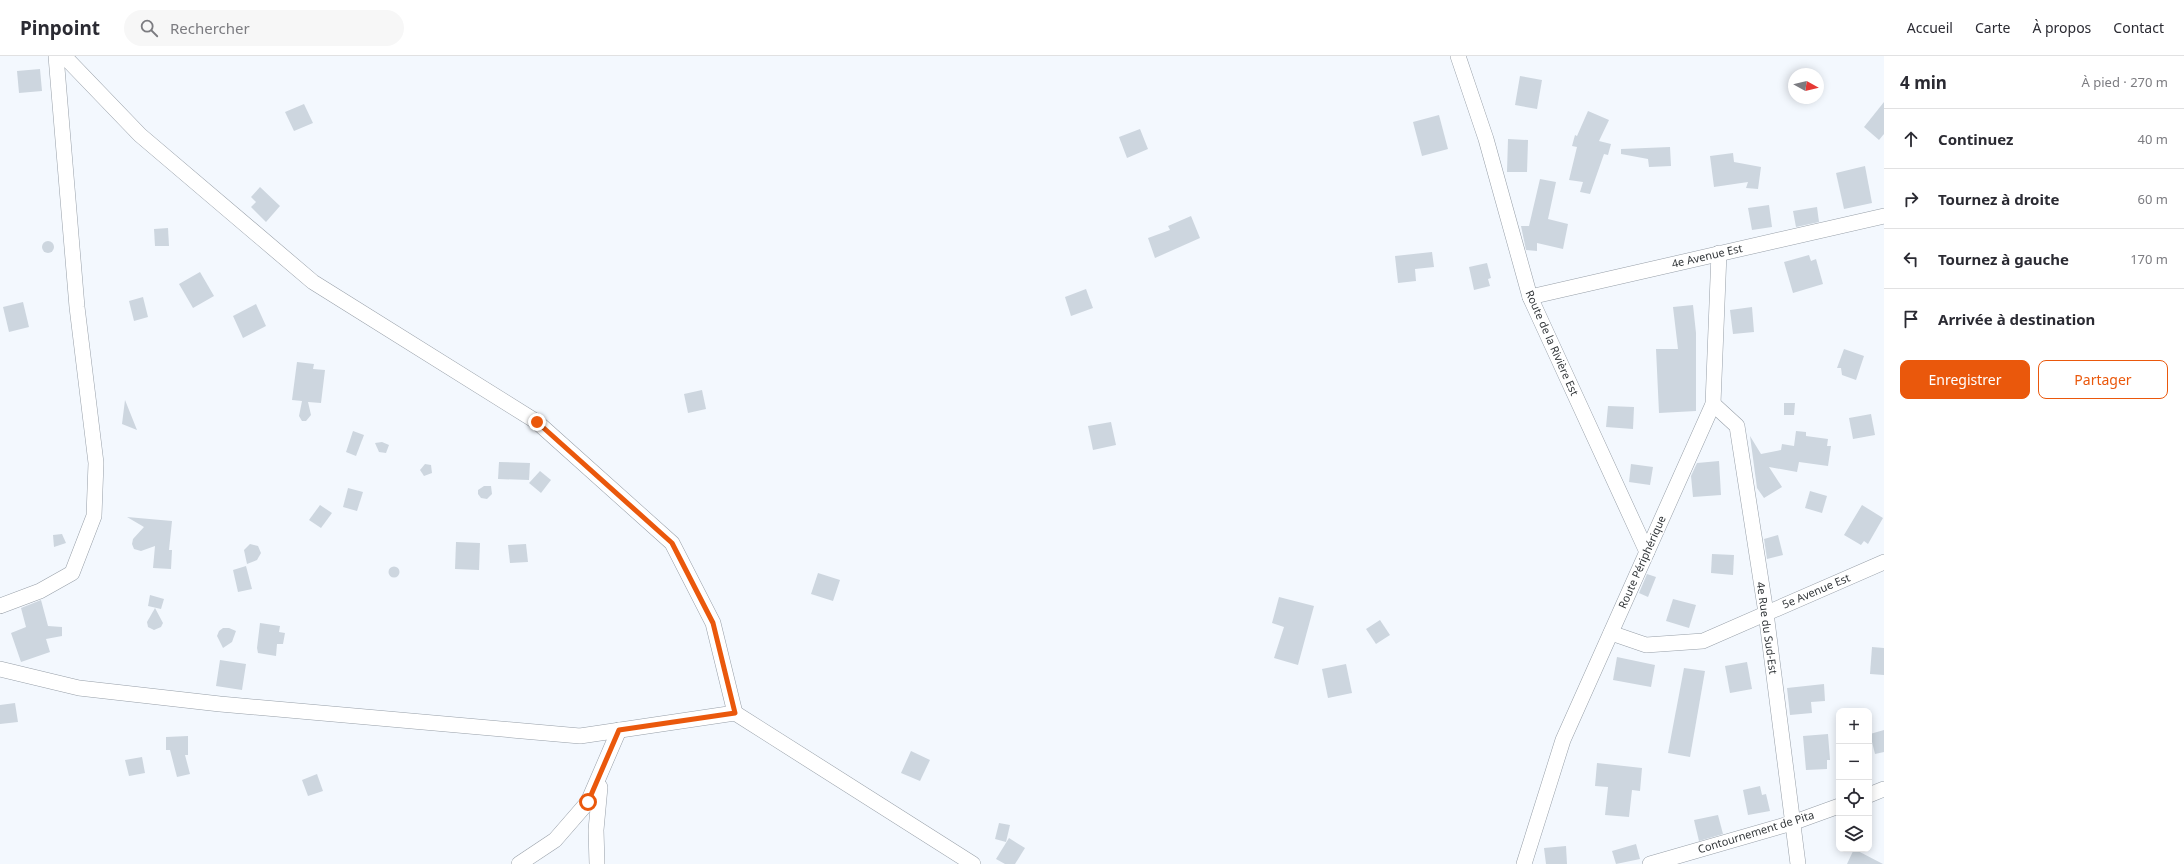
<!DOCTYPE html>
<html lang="fr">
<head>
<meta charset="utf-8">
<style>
	body { margin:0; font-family:"Noto Sans",sans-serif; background:#f7f7f7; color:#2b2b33 }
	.controls { position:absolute; right:12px; bottom:12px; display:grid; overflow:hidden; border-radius:8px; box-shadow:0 2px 10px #0003 }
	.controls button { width:36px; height:36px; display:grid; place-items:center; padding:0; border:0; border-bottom:1px solid #e1e1e2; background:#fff; color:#2b2b33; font:20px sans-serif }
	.compass { position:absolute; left:1788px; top:12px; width:36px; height:36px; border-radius:50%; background:#fff; box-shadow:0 2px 10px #0003; rotate:98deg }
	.stop { position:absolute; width:12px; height:12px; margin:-9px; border:3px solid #ea580c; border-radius:50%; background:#fff }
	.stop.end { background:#ea580c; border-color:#fff; box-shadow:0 1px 4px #0008 }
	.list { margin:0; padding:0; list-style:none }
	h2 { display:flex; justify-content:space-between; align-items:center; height:52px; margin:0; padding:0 16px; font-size:17px }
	h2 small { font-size:13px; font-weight:400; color:#7c7c81 }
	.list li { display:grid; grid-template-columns:26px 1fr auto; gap:12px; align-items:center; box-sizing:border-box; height:60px; padding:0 16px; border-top:1px solid #e1e1e2 }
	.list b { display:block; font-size:15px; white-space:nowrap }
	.list em { font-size:13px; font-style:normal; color:#7c7c81 }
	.actions { display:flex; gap:8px; padding:12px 16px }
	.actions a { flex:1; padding:9px 0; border:1px solid #ea580c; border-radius:8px; text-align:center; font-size:14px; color:#ea580c }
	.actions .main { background:#ea580c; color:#fff }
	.icon { flex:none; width:22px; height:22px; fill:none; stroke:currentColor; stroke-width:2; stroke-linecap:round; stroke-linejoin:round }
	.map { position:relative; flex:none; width:1884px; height:808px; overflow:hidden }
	header { display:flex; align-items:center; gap:24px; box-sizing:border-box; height:56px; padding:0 20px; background:#fff; border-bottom:1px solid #e1e1e2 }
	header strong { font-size:19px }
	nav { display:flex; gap:22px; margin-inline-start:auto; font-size:14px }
	.search { width:280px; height:36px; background:#f7f7f7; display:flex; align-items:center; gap:10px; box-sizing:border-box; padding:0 14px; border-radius:22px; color:#7c7c81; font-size:15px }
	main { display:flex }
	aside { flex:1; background:#fff }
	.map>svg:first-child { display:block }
</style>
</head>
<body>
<header>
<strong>Pinpoint</strong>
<div class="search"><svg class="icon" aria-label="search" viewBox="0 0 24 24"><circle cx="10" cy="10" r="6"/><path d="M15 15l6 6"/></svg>Rechercher</div>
<nav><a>Accueil</a><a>Carte</a><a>À propos</a><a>Contact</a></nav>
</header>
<main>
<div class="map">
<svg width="1884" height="808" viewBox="0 0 1884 808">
	<rect width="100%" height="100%" fill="#f3f8fe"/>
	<g fill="#cdd6df">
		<polygon points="40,13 42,35 19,37 17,15"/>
		<polygon points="1520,20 1542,24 1537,53 1515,49"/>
		<polygon points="1884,46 1884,78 1879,84 1864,71"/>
		<polygon points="304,48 313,67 294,75 285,56"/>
		<polygon points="1588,55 1609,64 1599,85 1611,88 1608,99 1604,98 1590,138 1580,136 1583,126 1569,124 1577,91 1572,90 1575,79 1577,80"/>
		<polygon points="1439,59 1448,93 1422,100 1413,66"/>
		<polygon points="1140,73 1148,93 1127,102 1119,81"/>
		<polygon points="1508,83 1528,84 1527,116 1507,116"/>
		<polygon points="1670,91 1671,110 1649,111 1648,103 1621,98 1621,93"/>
		<polygon points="1733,97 1734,106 1761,111 1758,133 1746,132 1748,126 1714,131 1710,100"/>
		<polygon points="1865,110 1872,147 1844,153 1836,117"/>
		<polygon points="1540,123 1556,126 1548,163 1568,168 1563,193 1537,187 1537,195 1526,194 1521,170 1529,170"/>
		<polygon points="260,131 280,150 266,166 251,151 256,146 251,141"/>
		<polygon points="1769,149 1772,171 1752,174 1748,152"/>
		<polygon points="1817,151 1819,166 1796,171 1793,155"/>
		<polygon points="1191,160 1200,182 1155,202 1148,182 1170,174 1168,170"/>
		<polygon points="168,172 169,190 155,190 154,173"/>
		<circle cx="48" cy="191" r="6"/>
		<polygon points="1432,196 1434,211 1415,213 1416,225 1398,227 1395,200"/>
		<polygon points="1809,199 1811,205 1816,203 1823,228 1793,237 1784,206"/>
		<polygon points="1487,207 1491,222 1488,223 1490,230 1474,234 1469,211"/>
		<polygon points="200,216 214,240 193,252 179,228"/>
		<polygon points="1086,233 1093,252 1071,260 1065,241"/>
		<polygon points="143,241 148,261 134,265 129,245"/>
		<polygon points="23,246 29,271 9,276 3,251"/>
		<polygon points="256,248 266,270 243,282 233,260"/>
		<polygon points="1693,249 1696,277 1696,355 1659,357 1656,293 1678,293 1673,251"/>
		<polygon points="1752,251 1754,276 1733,278 1730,254"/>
		<polygon points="1844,293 1864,300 1856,324 1842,319 1841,312 1837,312"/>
		<polygon points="297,306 314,308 313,313 325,314 321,347 308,346 311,359 306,365 302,365 299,360 302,345 292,344"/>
		<polygon points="702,334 706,353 688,357 684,338"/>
		<polygon points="125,344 137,374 122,368"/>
		<polygon points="1784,347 1795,347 1794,359 1784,359"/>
		<polygon points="1608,350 1634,351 1633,373 1606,371"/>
		<polygon points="1871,358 1875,379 1853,383 1849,362"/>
		<polygon points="1111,366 1116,389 1093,394 1088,370"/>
		<polygon points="353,375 364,379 356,400 346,396"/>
		<polygon points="1796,375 1806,376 1806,380 1828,383 1827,390 1831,390 1828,410 1799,406 1797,416 1769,411 1782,431 1764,442 1757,432 1750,380 1761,398 1781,394 1782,388 1794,390"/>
		<polygon points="382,386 389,389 386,397 379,396 375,387"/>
		<polygon points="1719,405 1721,439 1693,441 1691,420 1697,407"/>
		<polygon points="499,406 530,407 529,424 498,423"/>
		<polygon points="425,408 431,409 432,417 424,420 420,414"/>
		<polygon points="1631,408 1653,411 1650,429 1629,426"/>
		<polygon points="540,415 551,424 541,437 529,427"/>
		<polygon points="484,430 491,430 492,438 487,443 481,442 478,438 478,434"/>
		<polygon points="348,432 363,436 357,455 343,451"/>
		<polygon points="1810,435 1827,440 1822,457 1805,452"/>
		<polygon points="320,449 332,457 321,472 309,464"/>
		<polygon points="1862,449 1883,462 1868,488 1864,485 1861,489 1844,479"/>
		<polygon points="127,461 172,465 169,494 172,494 171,513 153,512 155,490 141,495 134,493 132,488 133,483 144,471"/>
		<polygon points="62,478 66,487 54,491 53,479"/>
		<polygon points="1778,479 1783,499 1767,503 1764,483"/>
		<polygon points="456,486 480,487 479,514 455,513"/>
		<polygon points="250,488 258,490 261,497 257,504 247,508 244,494"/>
		<polygon points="526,488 528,506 510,507 508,489"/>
		<polygon points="1712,498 1734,499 1733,519 1711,517"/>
		<polygon points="246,510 252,533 238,536 233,514"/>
		<circle cx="394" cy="516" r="5.5"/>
		<polygon points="818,517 840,524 833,545 811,538"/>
		<polygon points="1647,518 1656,521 1648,541 1639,537"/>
		<polygon points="150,539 164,543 161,553 148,550"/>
		<polygon points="1279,541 1314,550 1298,609 1274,602 1284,571 1272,567"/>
		<polygon points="1673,543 1696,549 1689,572 1666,565"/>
		<polygon points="41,544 48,570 62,571 62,580 46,583 50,596 21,606 11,577 26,571 21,552"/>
		<polygon points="155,552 163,567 161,571 154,574 148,571 147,566"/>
		<polygon points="1380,564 1390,579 1376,588 1366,573"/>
		<polygon points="260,567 280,570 279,576 285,577 283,588 277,588 276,600 258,597 257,592"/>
		<polygon points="223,572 229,572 236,575 232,586 223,592 217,580 219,575"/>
		<polygon points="1872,591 1884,592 1884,619 1870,618"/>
		<polygon points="1617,601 1655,609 1651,631 1613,624"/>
		<polygon points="220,604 246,608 242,634 216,630"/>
		<polygon points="1747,606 1752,633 1730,637 1725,610"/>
		<polygon points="1346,608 1352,637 1328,642 1322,613"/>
		<polygon points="1684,612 1705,615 1690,701 1668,697"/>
		<polygon points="1824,628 1825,645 1811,646 1812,657 1790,659 1787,632"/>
		<polygon points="15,647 18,666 0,668 0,649"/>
		<polygon points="1884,674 1884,696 1875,698 1870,678"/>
		<polygon points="1828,678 1830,704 1827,704 1827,713 1806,714 1803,680"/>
		<polygon points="188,680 188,699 185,699 190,718 177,721 170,694 166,694 166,681"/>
		<polygon points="911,695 930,704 920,725 901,717"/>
		<polygon points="142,701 145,717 129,720 125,704"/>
		<polygon points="1597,707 1642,712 1640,735 1632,734 1629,761 1605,759 1608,731 1595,730"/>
		<polygon points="317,718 323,735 308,740 302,724"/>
		<polygon points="1760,730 1762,739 1766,738 1770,755 1748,759 1743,734"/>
		<polygon points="1718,759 1723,778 1699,785 1694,764"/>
		<polygon points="999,767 1010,769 1006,786 995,783"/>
		<polygon points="1009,782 1025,792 1015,808 1005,808 996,803"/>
		<polygon points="1636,788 1640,803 1616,808 1612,795"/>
		<polygon points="1566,790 1567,808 1546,808 1544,792"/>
		<polygon points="1854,793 1883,808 1847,808"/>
	</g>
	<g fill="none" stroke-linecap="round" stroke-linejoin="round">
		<g stroke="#979fa8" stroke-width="16">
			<g id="minor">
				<polyline points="64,0 140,79 313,226 537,366 672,487 713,567 735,657"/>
				<polyline points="1458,0 1486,83 1530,241 1647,496"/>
				<polyline points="1530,241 1884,160"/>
				<polyline points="1713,348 1737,370 1766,557 1798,808"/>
				<polyline points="0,550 40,535 72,517 94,460 96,407 77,251 56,0"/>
				<polyline points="1611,577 1646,589 1703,585 1884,506"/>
				<polyline points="0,613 79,632 220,648 580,680 735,657 973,808"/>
				<polyline points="1869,739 1884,733"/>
				<polyline points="519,808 555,784 588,746 619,674"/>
				<polyline points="597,808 596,774 600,731"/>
				<polyline points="1524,808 1563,684 1713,348 1719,197"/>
				<polyline points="1650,808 1792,767 1839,750"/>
			</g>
		</g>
		<use href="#minor" stroke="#fff" stroke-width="15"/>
	</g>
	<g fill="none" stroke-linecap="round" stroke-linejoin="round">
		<polyline stroke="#ea580c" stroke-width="5" points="537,366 672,487 713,567 735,657 619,674 588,746"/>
	</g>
	<g text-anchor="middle" stroke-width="3" stroke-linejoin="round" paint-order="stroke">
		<g font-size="11" fill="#323639" stroke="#fff">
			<text transform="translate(1707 200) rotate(-13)" y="4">4e Avenue Est</text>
			<text transform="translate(1552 287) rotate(66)" y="4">Route de la Rivière Est</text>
			<text transform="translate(1642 506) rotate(-66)" y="4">Route Périphérique</text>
			<text transform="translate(1816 535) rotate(-23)" y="4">5e Avenue Est</text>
			<text transform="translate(1767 572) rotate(82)" y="4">4e Rue du Sud-Est</text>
			<text transform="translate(1756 776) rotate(-17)" y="4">Contournement de Pita</text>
		</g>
	</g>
</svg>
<div class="controls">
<button>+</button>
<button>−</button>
<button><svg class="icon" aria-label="locate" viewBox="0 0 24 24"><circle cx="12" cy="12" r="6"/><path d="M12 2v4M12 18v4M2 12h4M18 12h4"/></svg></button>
<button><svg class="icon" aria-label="layers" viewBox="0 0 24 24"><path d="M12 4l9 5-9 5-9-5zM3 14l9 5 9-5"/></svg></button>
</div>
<svg class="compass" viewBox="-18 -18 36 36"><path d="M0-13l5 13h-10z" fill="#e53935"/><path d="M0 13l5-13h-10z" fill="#7c7c81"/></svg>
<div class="stop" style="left:588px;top:746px"></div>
<div class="stop end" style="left:537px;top:366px"></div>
</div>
<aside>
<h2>4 min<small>À pied · 270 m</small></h2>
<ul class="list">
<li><svg class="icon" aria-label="ahead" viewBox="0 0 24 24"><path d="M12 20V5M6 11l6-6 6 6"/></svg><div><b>Continuez</b></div><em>40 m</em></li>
<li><svg class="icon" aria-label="right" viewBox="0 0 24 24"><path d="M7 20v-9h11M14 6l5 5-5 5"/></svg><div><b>Tournez à droite</b></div><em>60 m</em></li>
<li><svg class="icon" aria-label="left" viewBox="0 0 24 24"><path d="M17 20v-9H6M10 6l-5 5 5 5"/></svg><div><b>Tournez à gauche</b></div><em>170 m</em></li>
<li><svg class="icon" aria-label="arrive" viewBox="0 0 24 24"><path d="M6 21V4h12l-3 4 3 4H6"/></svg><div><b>Arrivée à destination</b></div></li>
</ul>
<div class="actions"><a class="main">Enregistrer</a><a>Partager</a></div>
</aside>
</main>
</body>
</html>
